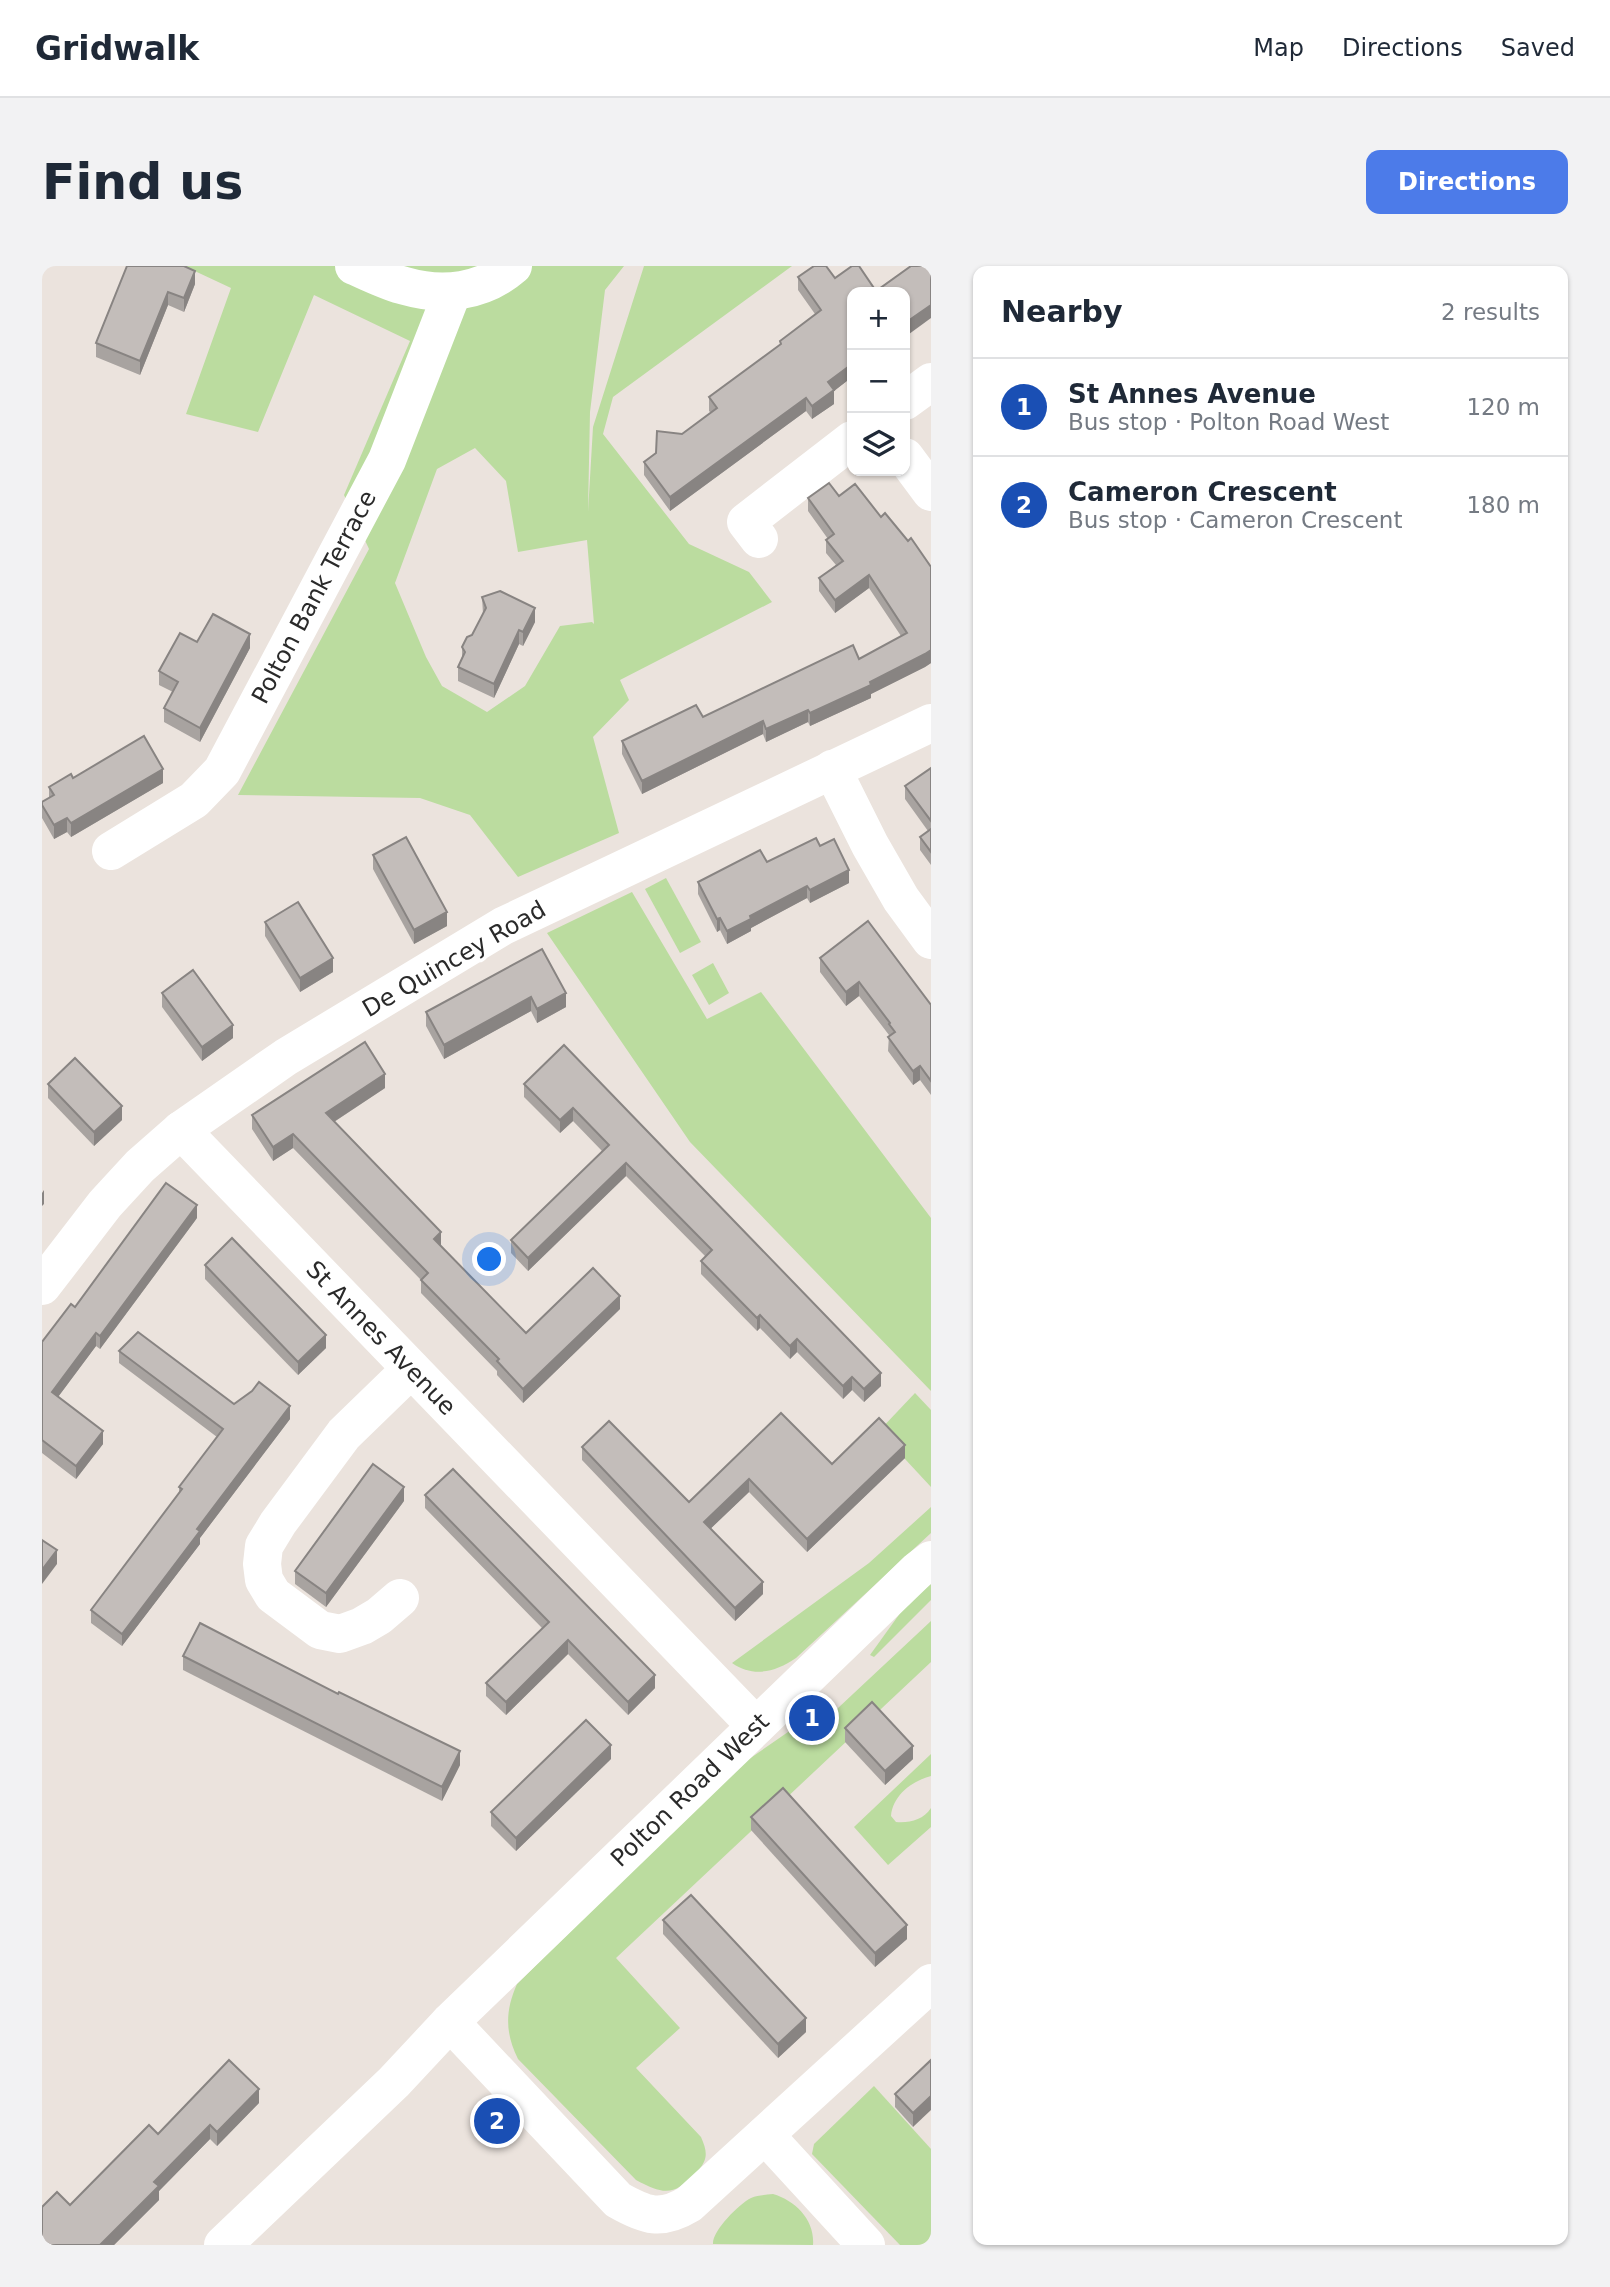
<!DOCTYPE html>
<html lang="en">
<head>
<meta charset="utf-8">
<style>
	body { margin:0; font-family:"DejaVu Sans",sans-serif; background:#f2f2f3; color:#1f2937 }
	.controls { position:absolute; right:21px; top:21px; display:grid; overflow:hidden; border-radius:14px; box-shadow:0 2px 5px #0004 }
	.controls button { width:63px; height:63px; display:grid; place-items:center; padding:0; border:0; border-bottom:2px solid #e0e1e3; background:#fff; color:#1f2937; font:35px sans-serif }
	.you { position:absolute; left:448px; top:994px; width:24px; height:24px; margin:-18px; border:5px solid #fff; border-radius:50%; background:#1a73e8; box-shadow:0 0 0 10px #1a73e833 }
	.badge { display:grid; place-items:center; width:46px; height:46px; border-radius:50%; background:#4c7be9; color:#fff; font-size:23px; font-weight:700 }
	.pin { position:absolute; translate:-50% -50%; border:4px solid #fff; box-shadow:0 2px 7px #0006 }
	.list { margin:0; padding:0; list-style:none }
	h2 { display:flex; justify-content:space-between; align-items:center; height:91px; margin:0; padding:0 28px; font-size:30px }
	h2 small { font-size:23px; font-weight:400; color:#747a83 }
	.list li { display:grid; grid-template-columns:46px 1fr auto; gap:21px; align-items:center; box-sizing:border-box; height:98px; padding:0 28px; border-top:2px solid #e0e1e3 }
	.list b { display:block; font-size:26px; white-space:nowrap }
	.list p { margin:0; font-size:23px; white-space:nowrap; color:#747a83 }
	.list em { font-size:23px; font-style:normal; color:#747a83 }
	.icon { flex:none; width:38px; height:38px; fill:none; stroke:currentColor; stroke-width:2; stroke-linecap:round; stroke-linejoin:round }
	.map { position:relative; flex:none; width:889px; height:1979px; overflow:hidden; border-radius:14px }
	header { display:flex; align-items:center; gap:42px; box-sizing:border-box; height:98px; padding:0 35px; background:#fff; border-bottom:2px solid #e0e1e3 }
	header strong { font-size:33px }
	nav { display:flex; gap:38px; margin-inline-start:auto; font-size:24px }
	.intro { display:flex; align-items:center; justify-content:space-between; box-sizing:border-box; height:168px; padding:0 42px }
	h1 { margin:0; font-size:49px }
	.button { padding:18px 32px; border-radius:14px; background:#4c7be9; color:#fff; font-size:24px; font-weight:700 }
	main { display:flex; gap:42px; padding:0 42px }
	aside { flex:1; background:#fff; border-radius:14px; box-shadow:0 2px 5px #0004 }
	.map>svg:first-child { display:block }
</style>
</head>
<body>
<header>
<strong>Gridwalk</strong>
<nav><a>Map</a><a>Directions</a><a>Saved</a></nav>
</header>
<div class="intro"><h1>Find us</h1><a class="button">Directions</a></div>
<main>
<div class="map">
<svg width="889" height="1979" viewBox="0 0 889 1979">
	<rect width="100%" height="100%" fill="#ebe3dd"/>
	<g fill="#bbdc9f" fill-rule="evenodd">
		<path d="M142,0H582L563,24L548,146L546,246L551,161L602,0H750L571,131L561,168L647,278L707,306L730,336L578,414L587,434L551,471L577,567L476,611L428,549L378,532L196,529L327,283L302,229L368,75L272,29L216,166L144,148L189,22ZM433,182L464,215L476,286L545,274L552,358L550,356L518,360L483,420L445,446L400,420L384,391L353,317L395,203Z"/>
		<polygon points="624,612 659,676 638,687 603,623"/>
		<polygon points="590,626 665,753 719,726 889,952 889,1125 648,876 505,667"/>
		<polygon points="671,697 687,727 667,739 650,709"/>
		<polygon points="873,1127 889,1144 889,1221 837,1165"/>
		<path d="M889,1241V1267L754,1392C733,1406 712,1412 690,1397L827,1297Z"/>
		<polygon points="889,1318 889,1334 832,1391 828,1389 864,1339"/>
		<path d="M889,1355V1396L574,1692L638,1762L594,1802L659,1871C666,1887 666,1894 654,1907C632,1930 622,1929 594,1914L476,1793C463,1767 463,1745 475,1718L697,1500L762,1455L780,1457Z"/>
		<path d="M889,1488V1510C870,1515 851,1529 849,1550L854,1556C868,1557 881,1554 889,1542V1561L846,1599L812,1561Z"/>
		<polygon points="832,1820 889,1883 889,1979 858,1979 770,1888 772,1878"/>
		<path d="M731,1928C754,1935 773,1954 771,1979L671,1978C670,1965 697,1938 709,1932C716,1929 723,1929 731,1928Z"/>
	</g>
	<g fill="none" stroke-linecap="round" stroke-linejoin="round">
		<g stroke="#fff" stroke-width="38">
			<path d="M312,0C329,7 346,16 363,20C401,31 441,26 471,0"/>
			<polyline points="863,135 889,116"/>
			<polyline points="863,191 889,226"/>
			<polyline points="717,273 704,256 810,174"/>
			<polyline points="790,503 828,579 859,633 889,674"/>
			<polyline points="69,585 152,534 180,505 345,194 410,27"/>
			<polyline points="139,864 714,1460"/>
			<polyline points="0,1020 63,938 98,900 139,864 244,791 461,660 889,457"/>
			<polyline points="358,1332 337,1350 320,1360 298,1368 278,1364 231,1329 222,1314 220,1298 222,1280 236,1257 302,1168 369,1103"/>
			<path d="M408,1756L576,1934C604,1950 619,1955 647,1938L889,1717"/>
			<polyline points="723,1869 824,1979"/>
			<polyline points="181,1979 352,1816 408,1756 876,1304 889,1294"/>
		</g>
	</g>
	<g fill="#a8a3a0">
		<polygon points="85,0 153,18 142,46 126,39 98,109 54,91 54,77"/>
		<polygon points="756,11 793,12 834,25 889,52 810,26 810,111 792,125 792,138 770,153 764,145 628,245 602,209 602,196 669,147 667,145 667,131 738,79 738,75 773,48 756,24"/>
		<polygon points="797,230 839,251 866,275 889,301 889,397 883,401 829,428 829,432 768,460 766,456 724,476 721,468 600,528 580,488 580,475 661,451 817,393 859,370 827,322 793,347 777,325 777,312 794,299 784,287 784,274 786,273 766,245 766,232"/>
		<polygon points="440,331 493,356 481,380 477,378 452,432 416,415 416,401 420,391 420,381 430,369 441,348"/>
		<polygon points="155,376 208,382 158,476 122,456 122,442 131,426 117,419 117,405"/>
		<polygon points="889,502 889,599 878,584 878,571 886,565 863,533 863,520"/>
		<polygon points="31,512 121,517 29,571 25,566 12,573 0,552 0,536 7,532 7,521"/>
		<polygon points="778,580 807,617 768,637 765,632 709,662 709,665 685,678 678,664 675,666 656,628 656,616"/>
		<polygon points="331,589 405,660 372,678 331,603"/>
		<polygon points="223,656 291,706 258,726 223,670"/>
		<polygon points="500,683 524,741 495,757 489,745 402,793 384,760 384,746"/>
		<polygon points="778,692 889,739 889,829 878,814 871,819 846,785 847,769 817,730 804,740 778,706"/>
		<polygon points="120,727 191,772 160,795 120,741"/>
		<polygon points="522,779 839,1120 822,1136 810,1124 801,1133 755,1086 748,1093 718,1062 715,1065 659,1008 659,995 664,991 584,910 486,1005 469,987 469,974 560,885 531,855 518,867 482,831 482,818"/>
		<polygon points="6,818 80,854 52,880 6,832"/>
		<polygon points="343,822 292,856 399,980 484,1067 578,1043 481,1137 455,1109 455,1105 379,1027 379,1014 251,882 231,895 210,863 210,849"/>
		<polygon points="155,952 58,1083 54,1080 16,1131 61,1178 34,1213 0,1187 0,1076 33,1041"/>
		<polygon points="163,999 284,1082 256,1109 163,1013"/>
		<polygon points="77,1085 192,1138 248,1153 158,1272 158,1278 80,1380 49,1357 49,1344 137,1228 137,1221 175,1171 77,1097"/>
		<polygon points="739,1147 790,1198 863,1192 765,1286 707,1226 669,1262 721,1328 693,1355 540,1194 540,1181 647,1236"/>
		<polygon points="383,1229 613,1422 586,1449 526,1388 464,1449 444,1430 444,1417 500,1362 383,1242"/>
		<polygon points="362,1235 284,1341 253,1318 253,1305"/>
		<polygon points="141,1390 418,1499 400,1535 141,1404"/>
		<polygon points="803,1462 871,1493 843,1519 803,1476"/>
		<polygon points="569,1493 474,1585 449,1560 449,1546"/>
		<polygon points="709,1551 865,1673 833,1701 709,1564"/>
		<polygon points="621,1654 764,1766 736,1792 621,1668"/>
		<polygon points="889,1794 871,1861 853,1841 853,1828"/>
		<polygon points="217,1837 175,1880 168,1873 117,1925 117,1934 72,1979 0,1979 28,1939 116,1868"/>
	</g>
	<g fill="#888482">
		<polygon points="153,5 153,18 142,46 142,32"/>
		<polygon points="126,26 126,39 98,109 98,95"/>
		<polygon points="889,39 889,52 863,71 863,57"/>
		<polygon points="810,98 810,111 792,125 792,138 770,153 770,140 786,116"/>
		<polygon points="764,132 764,145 628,245 628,231"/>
		<polygon points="827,309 827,322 793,347 793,334"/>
		<polygon points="493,342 493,356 481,380 481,366"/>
		<polygon points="477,364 477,378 452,432 452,418"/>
		<polygon points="208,368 208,382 158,476 158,462"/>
		<polygon points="889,384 889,397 883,401 829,428 829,432 768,460 768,447"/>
		<polygon points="766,444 766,456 724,476 724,463"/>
		<polygon points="721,455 721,468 600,528 600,515"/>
		<polygon points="121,503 121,517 29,571 29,557"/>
		<polygon points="25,552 25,566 12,573 12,559"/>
		<polygon points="807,604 807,617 768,637 768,624"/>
		<polygon points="765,620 765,632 709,662 709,665 685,678 685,665 708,650"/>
		<polygon points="405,646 405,660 372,678 372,664"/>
		<polygon points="678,652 678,664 675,666 675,653"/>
		<polygon points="291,692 291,706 258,726 258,712"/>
		<polygon points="817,716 817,730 804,740 804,726"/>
		<polygon points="524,727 524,741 495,757 495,743"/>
		<polygon points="489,731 489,745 402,793 402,779"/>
		<polygon points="191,759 191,772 160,795 160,781"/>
		<polygon points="878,800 878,814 871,819 871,805"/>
		<polygon points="343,808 343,822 284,861 284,847"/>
		<polygon points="80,840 80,854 52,880 52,866"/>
		<polygon points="531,842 531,855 518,867 518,854"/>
		<polygon points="251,868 251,882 231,895 231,881"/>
		<polygon points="584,897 584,910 486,1005 486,992"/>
		<polygon points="2,924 2,938 0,940 0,927"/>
		<polygon points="155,939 155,952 58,1083 58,1070"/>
		<polygon points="399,966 399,980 392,973"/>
		<polygon points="578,1030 578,1043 481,1137 481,1123"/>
		<polygon points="718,1049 718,1062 715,1065 715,1052"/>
		<polygon points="54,1067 54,1080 10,1139 10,1126"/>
		<polygon points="284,1069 284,1082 256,1109 256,1096"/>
		<polygon points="755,1073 755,1086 748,1093 748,1080"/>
		<polygon points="839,1107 839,1120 822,1136 822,1123"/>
		<polygon points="810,1111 810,1124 801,1133 801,1120"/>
		<polygon points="248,1140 248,1153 158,1272 158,1278 80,1380 80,1368 155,1263"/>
		<polygon points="61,1165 61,1178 34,1213 34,1200"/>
		<polygon points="863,1179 863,1192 765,1286 765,1273"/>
		<polygon points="707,1213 707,1226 662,1269 662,1256"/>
		<polygon points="362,1221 362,1235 284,1341 284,1327"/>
		<polygon points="15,1284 15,1298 0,1318 0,1304"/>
		<polygon points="721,1316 721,1328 693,1355 693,1342"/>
		<polygon points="526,1374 526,1388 464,1449 464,1436"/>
		<polygon points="613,1409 613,1422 586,1449 586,1436"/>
		<polygon points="569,1479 569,1493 474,1585 474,1572"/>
		<polygon points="871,1480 871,1493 843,1519 843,1505"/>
		<polygon points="418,1485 418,1499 400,1535 400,1521"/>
		<polygon points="865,1659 865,1673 833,1701 833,1687"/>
		<polygon points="764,1752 764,1766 736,1792 736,1778"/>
		<polygon points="217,1823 217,1837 175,1880 175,1866"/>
		<polygon points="889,1830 889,1844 871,1861 871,1847"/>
		<polygon points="168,1859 168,1873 117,1925 117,1934 72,1979 58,1979 112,1916"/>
	</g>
	<g fill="#c3bdba" stroke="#888482" stroke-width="2">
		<polygon points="85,0 142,0 153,5 142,32 126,26 98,95 54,77"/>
		<polygon points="772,0 784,0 793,12 810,0 817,0 834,25 869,0 889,0 889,39 863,57 863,26 810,26 810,98 786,116 792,124 770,140 764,132 628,231 602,196 614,187 615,165 640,168 675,142 667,131 739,78 738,75 779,44 756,11"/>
		<polygon points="787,217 797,230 813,218 839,251 843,247 866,275 869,272 889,301 889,384 883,388 828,416 829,419 768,447 766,444 724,463 721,455 600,515 580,475 654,439 661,451 811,379 817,393 865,367 827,309 793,334 777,312 801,295 784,274 792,268 766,232"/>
		<polygon points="458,325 493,342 481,366 477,364 452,418 416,401 423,386 420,381 425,371 430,369 444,342 440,331"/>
		<polygon points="171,348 208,368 158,462 122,442 136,416 117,405 138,367 155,376"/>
		<polygon points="102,470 121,503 29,557 25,552 12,559 0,539 0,536 12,529 7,521 29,508 31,512"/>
		<polygon points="889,502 889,555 863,520"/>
		<polygon points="889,563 889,586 878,571"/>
		<polygon points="364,571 405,646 372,664 331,589"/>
		<polygon points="774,572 778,580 792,573 807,604 768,624 765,620 708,650 709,653 685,665 678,652 675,653 656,616 718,584 725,596"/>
		<polygon points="256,636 291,692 258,712 223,656"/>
		<polygon points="826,655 889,739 889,815 878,800 871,805 846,771 853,766 847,758 848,757 817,716 804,726 778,692"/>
		<polygon points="500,683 524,727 495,743 489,731 402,779 384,746"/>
		<polygon points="151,704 191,759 160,781 120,727"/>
		<polygon points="323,776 343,808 284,847 399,966 392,973 484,1067 551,1002 578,1030 481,1123 455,1095 457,1093 379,1014 386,1007 251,868 231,881 210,849"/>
		<polygon points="522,779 839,1107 822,1123 810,1111 801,1120 755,1073 748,1080 718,1049 715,1052 659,995 670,984 584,897 486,992 469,974 567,879 531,842 518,854 482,818"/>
		<polygon points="33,792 80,840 52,866 6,818"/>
		<polygon points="124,917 155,939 58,1070 54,1067 10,1126 61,1165 34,1200 0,1174 0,1076 29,1038 33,1041"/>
		<polygon points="190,972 284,1069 256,1096 163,999"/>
		<polygon points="96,1066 192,1138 210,1125 217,1116 248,1140 155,1263 158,1265 80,1368 49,1344 140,1223 137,1221 181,1163 77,1085"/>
		<polygon points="739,1147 790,1198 837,1152 863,1179 765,1273 707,1213 662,1256 721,1316 693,1342 540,1181 567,1155 647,1236"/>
		<polygon points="331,1198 362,1221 284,1327 253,1305"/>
		<polygon points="411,1203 613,1409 586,1436 526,1374 464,1436 444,1417 507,1356 383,1229"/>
		<polygon points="0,1274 15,1284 0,1304"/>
		<polygon points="158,1357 296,1428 297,1426 418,1485 400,1521 141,1390"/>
		<polygon points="830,1436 871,1480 843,1505 803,1462"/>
		<polygon points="544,1454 569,1479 474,1572 449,1546"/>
		<polygon points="741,1522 865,1659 833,1687 709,1551"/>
		<polygon points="649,1629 764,1752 736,1778 621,1654"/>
		<polygon points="187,1794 217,1823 175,1866 168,1859 112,1916 117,1920 58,1979 0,1979 0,1941 15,1926 28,1939 107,1859 116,1868"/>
		<polygon points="889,1794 889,1830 871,1847 853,1828"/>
	</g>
	<g text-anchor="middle" stroke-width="7" stroke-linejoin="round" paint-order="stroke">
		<g font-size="24" fill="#2a2a2a" stroke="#fff">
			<text transform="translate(272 331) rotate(-62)" y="8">Polton Bank Terrace</text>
			<text transform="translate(412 693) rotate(-30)" y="8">De Quincey Road</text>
			<text transform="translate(339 1072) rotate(46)" y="8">St Annes Avenue</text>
			<text transform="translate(648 1524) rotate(-44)" y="8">Polton Road West</text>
		</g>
	</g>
</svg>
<div class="controls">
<button>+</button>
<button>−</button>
<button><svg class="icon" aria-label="layers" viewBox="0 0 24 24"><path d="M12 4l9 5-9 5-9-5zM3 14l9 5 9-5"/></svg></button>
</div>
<div class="you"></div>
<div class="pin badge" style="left:770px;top:1452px;background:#1a4fb4">1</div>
<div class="pin badge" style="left:455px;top:1855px;background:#1a4fb4">2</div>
</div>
<aside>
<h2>Nearby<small>2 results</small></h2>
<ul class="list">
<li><span class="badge" style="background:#1a4fb4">1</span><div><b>St Annes Avenue</b><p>Bus stop · Polton Road West</p></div><em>120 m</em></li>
<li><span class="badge" style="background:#1a4fb4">2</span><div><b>Cameron Crescent</b><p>Bus stop · Cameron Crescent</p></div><em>180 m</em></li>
</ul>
</aside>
</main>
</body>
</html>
